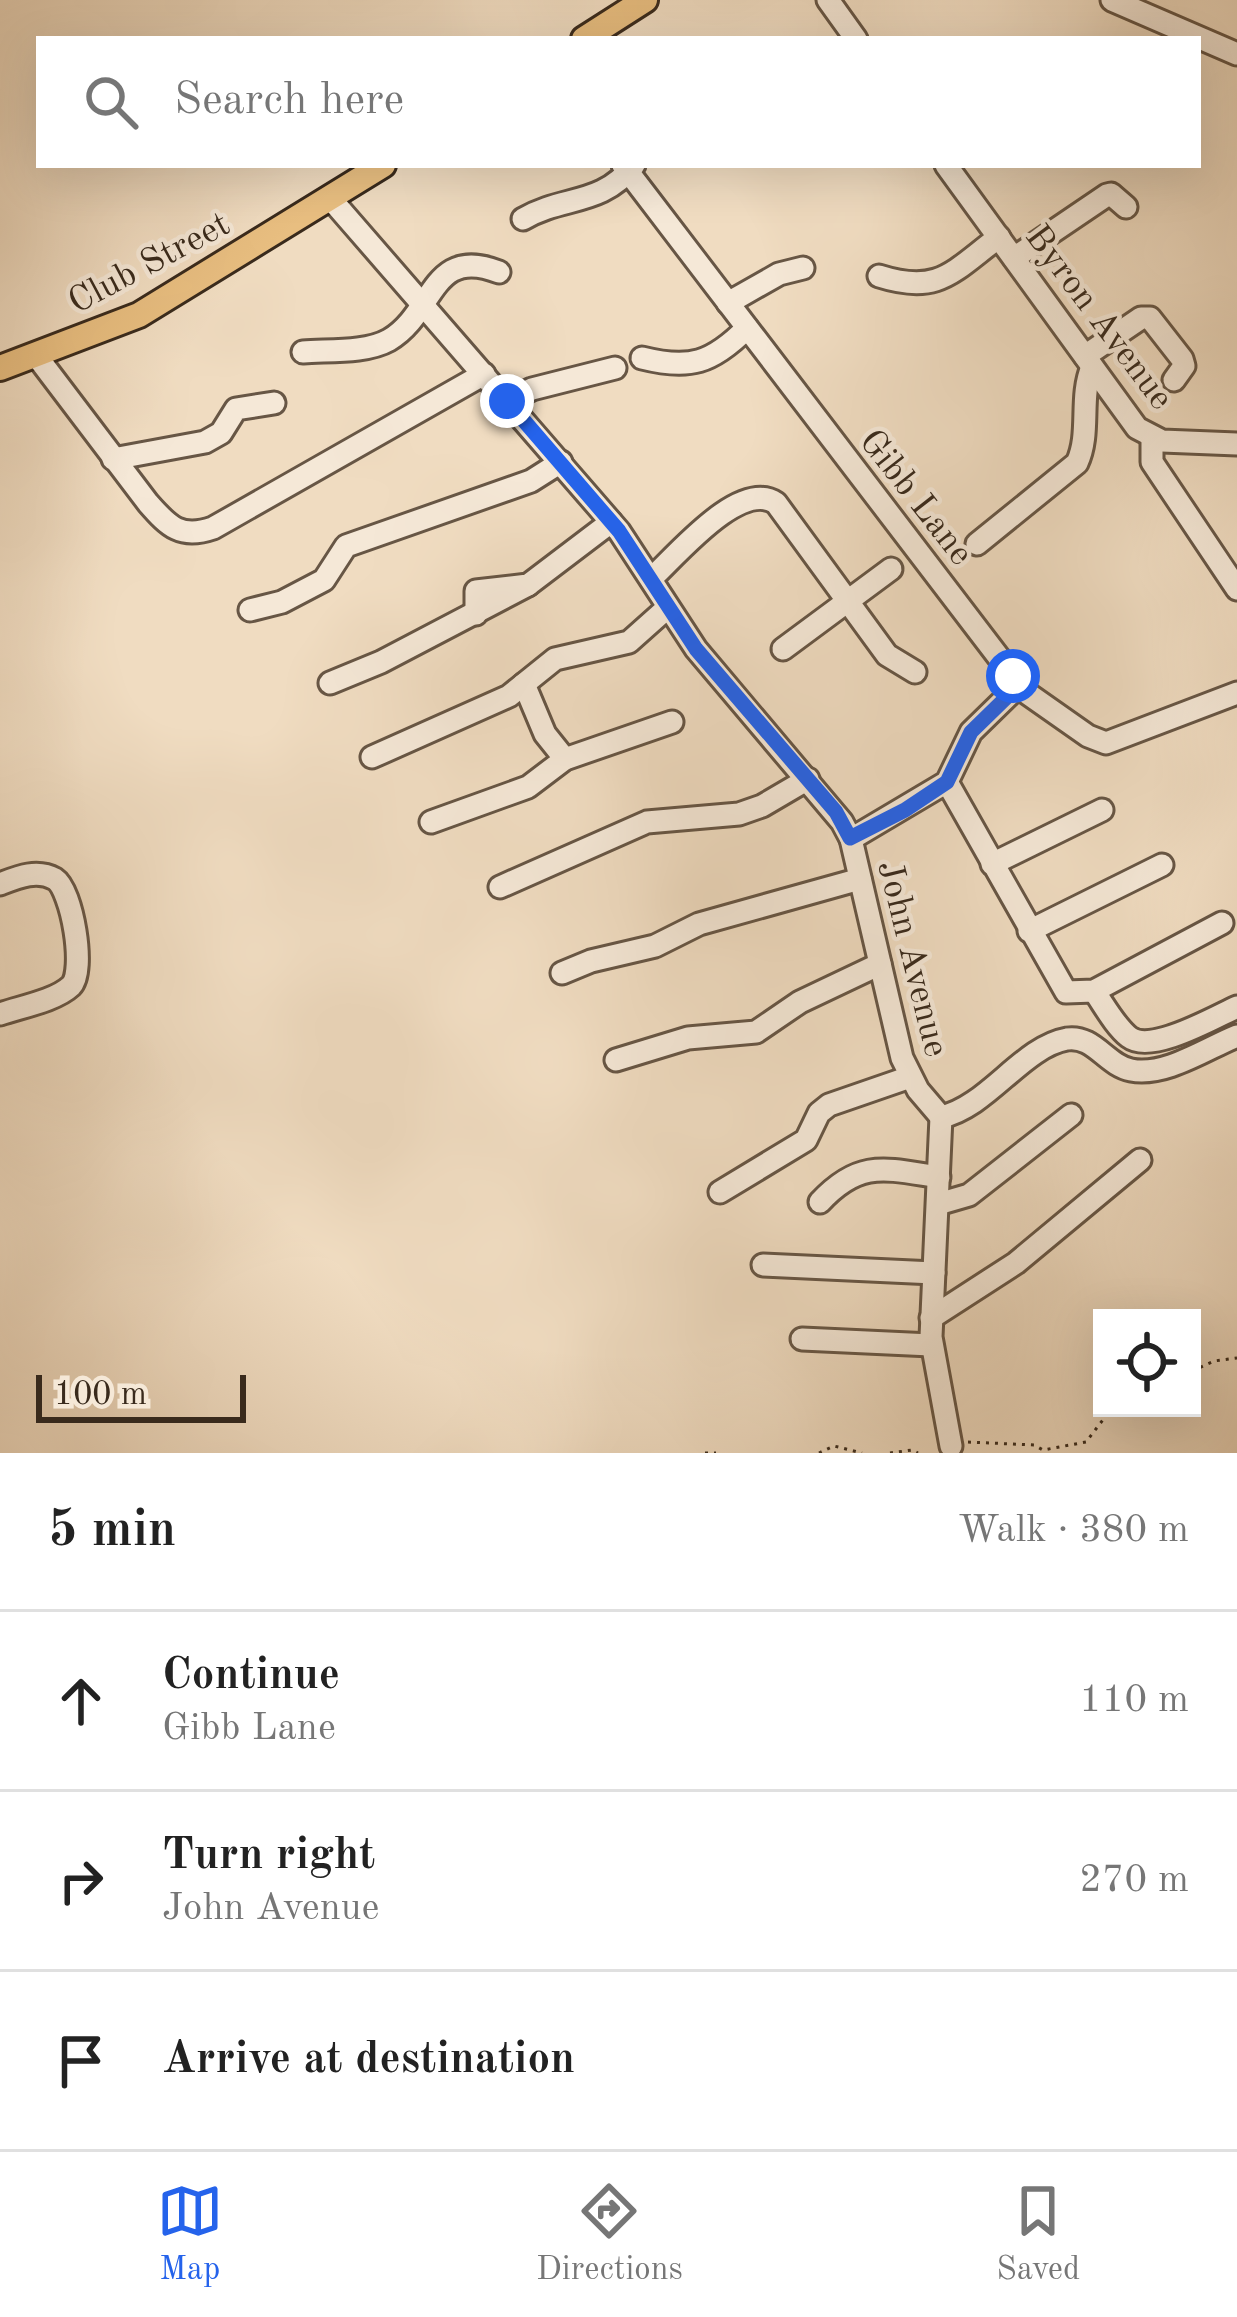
<!DOCTYPE html>
<html lang="en">
<head>
<meta charset="utf-8">
<style>
	body { margin:0; font-family:"Old Standard TT",serif; background:#f6f6f6; color:#222 }
	.controls { position:absolute; right:36px; bottom:36px; display:grid; overflow:hidden; border-radius:0px; box-shadow:0 12px 48px #0002 }
	.controls button { width:108px; height:108px; display:grid; place-items:center; padding:0; border:0; border-bottom:3px solid #e0e0e0; background:#fff; color:#222; font:60px sans-serif }
	.scale { position:absolute; left:36px; bottom:30px; width:210px; box-sizing:border-box; padding-left:12px; border:6px solid #392a1c; border-top:0; font-size:33px; line-height:42px; white-space:nowrap; color:#392a1c; -webkit-text-stroke:9px #f5e8d7; paint-order:stroke }
	.stop { position:absolute; width:36px; height:36px; margin:-27px; border:9px solid #2563eb; border-radius:50%; background:#fff }
	.stop.end { background:#2563eb; border-color:#fff; box-shadow:0 3px 12px #0008 }
	.list { margin:0; padding:0; list-style:none }
	h2 { display:flex; justify-content:space-between; align-items:center; height:156px; margin:0; padding:0 48px; font-size:51px }
	h2 small { font-size:39px; font-weight:400; color:#767676 }
	.list li { display:grid; grid-template-columns:78px 1fr auto; gap:36px; align-items:center; box-sizing:border-box; height:180px; padding:0 48px; border-top:3px solid #e0e0e0 }
	.list b { display:block; font-size:45px; white-space:nowrap }
	.list p { margin:0; font-size:39px; white-space:nowrap; color:#767676 }
	.list em { font-size:39px; font-style:normal; color:#767676 }
	.icon { flex:none; width:66px; height:66px; fill:none; stroke:currentColor; stroke-width:2; stroke-linecap:round; stroke-linejoin:round }
	.map { position:relative; flex:none; width:1237px; height:1453px; overflow:hidden }
	.search { position:absolute; background:#fff; box-shadow:0 12px 48px #0002; left:36px; right:36px; top:36px; height:132px; display:flex; align-items:center; gap:30px; box-sizing:border-box; padding:0 42px; border-radius:0px; color:#767676; font-size:45px }
	.sheet { height:696px; background:#fff }
	nav { display:flex; justify-content:space-around; align-items:center; box-sizing:border-box; height:168px; border-top:3px solid #e0e0e0; background:#fff; font-size:33px; color:#767676 }
	nav a { display:grid; justify-items:center; gap:6px }
	nav .on { color:#2563eb }
	.map>svg:first-child { display:block }
</style>
</head>
<body>
<div class="map">
<svg width="1237" height="1453" viewBox="0 0 1237 1453">
	<rect width="100%" height="100%" fill="#f0dcc1"/>
	<filter id="stains"><feTurbulence type="fractalNoise" baseFrequency=".00167" numOctaves="4"/><feColorMatrix values="0 0 0 0 .2 0 0 0 0 .09 0 0 0 0 .02 0 0 0 .5 -.17"/></filter>
	<radialGradient id="worn" r=".72"><stop offset=".6" stop-color="#630" stop-opacity="0"/><stop offset="1" stop-color="#630" stop-opacity=".3"/></radialGradient>
	<g fill="none" stroke-linecap="round" stroke-linejoin="round">
		<g stroke="#675645" stroke-width="27">
			<g id="minor">
				<polyline points="828,0 856,39"/>
				<polyline points="1112,0 1237,54"/>
				<polyline points="623,165 1013,676 1013,691 971,732 947,782 851,839"/>
				<polyline points="946,165 1137,428 1162,441 1237,444"/>
				<polyline points="330,198 619,531 696,649 842,822 851,839 902,1058 918,1090 941,1117"/>
				<path d="M523,219C564,195 600,207 634,165"/>
				<polyline points="1014,258 1107,195 1111,194 1126,207"/>
				<path d="M879,276C939,295 952,272 999,237"/>
				<polyline points="728,303 779,274 803,268"/>
				<path d="M303,352C328,350 366,353 389,340C435,313 431,245 499,272"/>
				<path d="M35,354L148,503C169,527 181,539 213,528L484,374"/>
				<polyline points="1085,356 1141,318 1150,318 1182,359 1184,366 1174,380"/>
				<path d="M642,358C690,370 712,363 747,328"/>
				<polyline points="507,401 532,389 615,368"/>
				<polyline points="1152,438 1152,462 1237,589"/>
				<polyline points="113,459 205,442 221,433 236,409 274,403"/>
				<path d="M977,544L1077,463C1091,433 1079,398 1092,367"/>
				<path d="M651,579C677,555 740,479 776,503L887,655L915,672"/>
				<polyline points="250,610 282,602 324,580 346,546 531,481 561,462"/>
				<polyline points="476,614 476,591 528,585 611,522"/>
				<polyline points="783,649 891,569"/>
				<polyline points="330,683 381,662 528,585"/>
				<polyline points="524,684 545,734 565,759"/>
				<polyline points="1014,684 1088,736 1106,743 1237,693"/>
				<polyline points="372,757 509,696 555,659 629,642 666,609"/>
				<polyline points="947,782 1066,992 1094,991 1222,923"/>
				<polyline points="431,822 528,787 565,759 672,722"/>
				<polyline points="992,864 1102,810"/>
				<path d="M0,884C18,877 37,869 55,879C72,890 86,971 71,986C55,1001 20,1007 0,1014"/>
				<polyline points="500,887 647,822 739,814 762,806 808,779"/>
				<polyline points="1029,931 1162,865"/>
				<polyline points="562,973 591,961 655,946 699,924 860,879"/>
				<path d="M1094,991C1104,1005 1115,1026 1129,1037C1151,1054 1213,1018 1237,1007"/>
				<polyline points="616,1060 688,1038 756,1032 800,1002 880,964"/>
				<path d="M941,1117C988,1107 1022,1047 1067,1039C1094,1035 1106,1065 1131,1070C1165,1077 1207,1048 1237,1036"/>
				<polyline points="941,1117 931,1337 951,1446"/>
				<polyline points="720,1192 806,1140 819,1113 829,1105 910,1077"/>
				<path d="M820,1202C860,1159 886,1169 939,1177"/>
				<polyline points="938,1204 969,1195 1071,1115"/>
				<polyline points="763,1265 934,1273"/>
				<polyline points="931,1318 1016,1263 1140,1160"/>
				<polyline points="802,1339 931,1345"/>
			</g>
		</g>
		<g stroke="#392a1c" stroke-width="30">
			<g id="major">
				<polyline points="584,39 645,0"/>
				<polyline points="0,368 139,315 383,165"/>
			</g>
		</g>
		<g stroke="#392a1c" stroke-width="3" stroke-dasharray="3 6" stroke-linecap="butt">
			<polyline points="1192,1371 1214,1361 1237,1358"/>
			<polyline points="968,1442 1034,1445 1043,1450 1086,1442 1112,1408"/>
			<polyline points="705,1453 716,1453"/>
			<polyline points="819,1453 834,1446 862,1453"/>
			<polyline points="890,1453 912,1450 918,1453"/>
		</g>
		<use href="#minor" stroke="#f5e8d7" stroke-width="21"/>
		<use href="#major" stroke="#e8be80" stroke-width="24"/>
	</g>
	<g fill="none" stroke-linecap="round" stroke-linejoin="round">
		<polyline stroke="#2563eb" stroke-width="15" points="507,401 619,531 696,649 836,812 850,838 905,810 947,782 971,732 1013,691 1013,676"/>
	</g>
	<g text-anchor="middle" stroke-width="9" stroke-linejoin="round" paint-order="stroke">
		<g font-size="36" fill="#392a1c" stroke="#f5e8d7">
			<text transform="translate(148 261) rotate(-28)" y="13">Club Street</text>
			<text transform="translate(1101 316) rotate(53)" y="13">Byron Avenue</text>
			<text transform="translate(918 496) rotate(52)" y="13">Gibb Lane</text>
			<text transform="translate(915 958) rotate(76)" y="13">John Avenue</text>
		</g>
	</g>
	<rect width="100%" height="100%" filter="url(#stains)"/>
	<rect width="100%" height="100%" fill="url(#worn)"/>
</svg>
<div class="controls">
<button><svg class="icon" aria-label="locate" viewBox="0 0 24 24"><circle cx="12" cy="12" r="6"/><path d="M12 2v4M12 18v4M2 12h4M18 12h4"/></svg></button>
</div>
<div class="scale">100 m</div>
<div class="stop" style="left:1013px;top:676px"></div>
<div class="stop end" style="left:507px;top:401px"></div>
<div class="search"><svg class="icon" aria-label="search" viewBox="0 0 24 24"><circle cx="10" cy="10" r="6"/><path d="M15 15l6 6"/></svg>Search here</div>
</div>
<section class="sheet">
<h2>5 min<small>Walk · 380 m</small></h2>
<ul class="list">
<li><svg class="icon" aria-label="ahead" viewBox="0 0 24 24"><path d="M12 20V5M6 11l6-6 6 6"/></svg><div><b>Continue</b><p>Gibb Lane</p></div><em>110 m</em></li>
<li><svg class="icon" aria-label="right" viewBox="0 0 24 24"><path d="M7 20v-9h11M14 6l5 5-5 5"/></svg><div><b>Turn right</b><p>John Avenue</p></div><em>270 m</em></li>
<li><svg class="icon" aria-label="arrive" viewBox="0 0 24 24"><path d="M6 21V4h12l-3 4 3 4H6"/></svg><div><b>Arrive at destination</b></div></li>
</ul>
</section>
<nav>
<a class="on"><svg class="icon" aria-label="map" viewBox="0 0 24 24"><path d="M3 6l6-2 6 2 6-2v14l-6 2-6-2-6 2zM9 4v14M15 6v14"/></svg>Map</a>
<a><svg class="icon" aria-label="directions" viewBox="0 0 24 24"><path d="M12 3l9 9-9 9-9-9zM9 14v-3h6M13 9l2 2-2 2"/></svg>Directions</a>
<a><svg class="icon" aria-label="saved" viewBox="0 0 24 24"><path d="M7 4h10v16l-5-4-5 4z"/></svg>Saved</a>
</nav>
</body>
</html>
